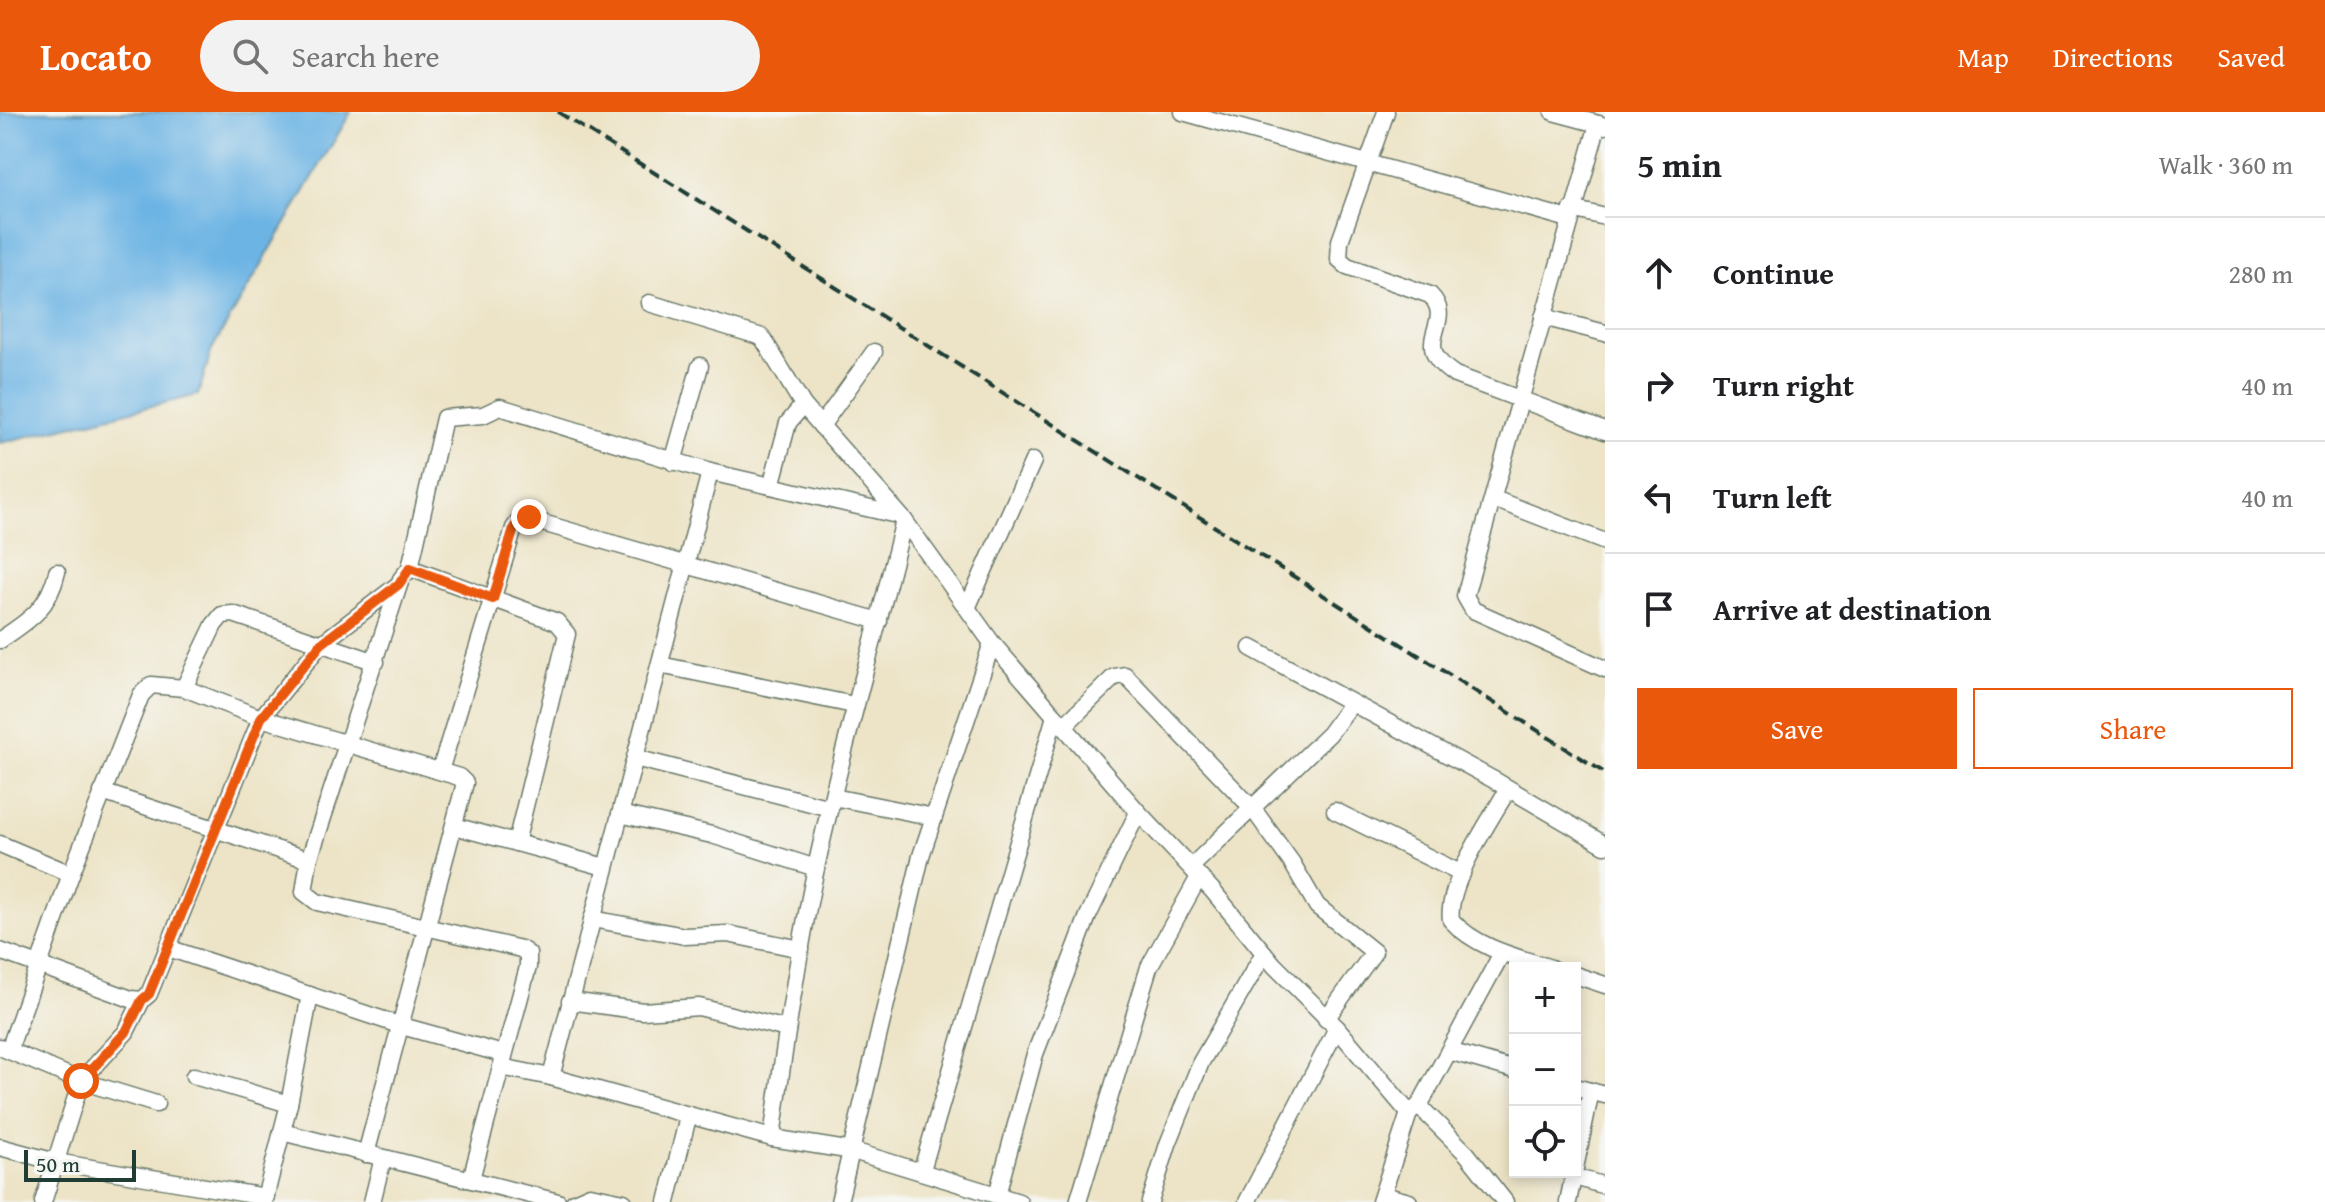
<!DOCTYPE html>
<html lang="en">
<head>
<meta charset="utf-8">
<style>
	body { margin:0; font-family:"Gentium Book Plus",serif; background:#f2f2f2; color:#202124 }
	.controls { position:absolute; right:24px; bottom:24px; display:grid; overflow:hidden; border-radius:0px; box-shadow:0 4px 12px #0003 }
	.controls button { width:72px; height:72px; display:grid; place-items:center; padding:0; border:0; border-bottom:2px solid #e0e0e0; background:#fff; color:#202124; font:40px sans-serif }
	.scale { position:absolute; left:24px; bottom:20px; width:112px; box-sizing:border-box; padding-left:8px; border:4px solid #1f3d34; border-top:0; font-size:22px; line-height:28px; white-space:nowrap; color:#1f3d34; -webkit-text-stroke:6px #f6f6f2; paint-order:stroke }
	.stop { position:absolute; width:24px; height:24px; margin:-18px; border:6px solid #ea580c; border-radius:50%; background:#fff }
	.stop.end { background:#ea580c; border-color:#fff; box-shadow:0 2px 8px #0008 }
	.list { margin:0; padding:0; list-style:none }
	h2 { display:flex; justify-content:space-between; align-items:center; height:104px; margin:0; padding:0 32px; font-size:34px }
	h2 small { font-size:26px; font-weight:400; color:#757577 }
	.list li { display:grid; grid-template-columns:52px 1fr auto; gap:24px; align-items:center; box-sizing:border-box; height:112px; padding:0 32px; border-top:2px solid #e0e0e0 }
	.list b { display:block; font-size:30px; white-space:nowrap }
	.list em { font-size:26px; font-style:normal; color:#757577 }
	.actions { display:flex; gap:16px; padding:24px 32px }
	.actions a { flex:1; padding:18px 0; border:2px solid #ea580c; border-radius:0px; text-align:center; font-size:28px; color:#ea580c }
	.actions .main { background:#ea580c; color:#fff }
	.icon { flex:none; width:44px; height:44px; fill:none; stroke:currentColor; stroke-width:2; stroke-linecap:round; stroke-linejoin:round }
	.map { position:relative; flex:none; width:1605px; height:1090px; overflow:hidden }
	header { display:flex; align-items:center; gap:48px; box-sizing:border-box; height:112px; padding:0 40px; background:#ea580c; color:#fff }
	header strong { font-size:38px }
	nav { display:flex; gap:44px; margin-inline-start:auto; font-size:28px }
	.search { width:560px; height:72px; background:#f2f2f2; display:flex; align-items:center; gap:20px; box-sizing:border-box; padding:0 28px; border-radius:44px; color:#757577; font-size:30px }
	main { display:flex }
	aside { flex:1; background:#fff }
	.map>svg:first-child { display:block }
</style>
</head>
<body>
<header>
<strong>Locato</strong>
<div class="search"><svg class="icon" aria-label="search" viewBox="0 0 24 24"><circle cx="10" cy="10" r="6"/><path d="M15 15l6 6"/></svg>Search here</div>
<nav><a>Map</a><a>Directions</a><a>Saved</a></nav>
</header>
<main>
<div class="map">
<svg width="1605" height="1090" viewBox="0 0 1605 1090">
	<rect width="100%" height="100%" fill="#f6f6f2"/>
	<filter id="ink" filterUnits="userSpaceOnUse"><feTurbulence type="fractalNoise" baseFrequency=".0125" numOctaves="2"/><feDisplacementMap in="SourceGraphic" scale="16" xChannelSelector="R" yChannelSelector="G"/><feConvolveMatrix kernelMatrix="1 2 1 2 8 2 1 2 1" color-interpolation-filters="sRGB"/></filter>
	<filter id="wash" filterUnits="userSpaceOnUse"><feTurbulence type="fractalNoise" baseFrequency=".006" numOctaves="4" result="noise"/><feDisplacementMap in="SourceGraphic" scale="32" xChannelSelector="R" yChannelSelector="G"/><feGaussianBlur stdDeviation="1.8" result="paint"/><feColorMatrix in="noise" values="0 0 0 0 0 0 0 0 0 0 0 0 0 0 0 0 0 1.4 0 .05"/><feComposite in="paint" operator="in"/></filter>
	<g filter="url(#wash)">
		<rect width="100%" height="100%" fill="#ede4c7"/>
		<polygon fill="#6cb4e4" stroke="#46788c" stroke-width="2" points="0,0 351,0 212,237 198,283 0,331"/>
	</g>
	<g filter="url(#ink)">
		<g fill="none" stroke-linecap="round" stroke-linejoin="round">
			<g stroke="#677767" stroke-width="19">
				<g id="minor">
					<polyline points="1183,0 1569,107"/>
					<path d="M1386,0L1340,129L1339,147L1347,154L1430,183C1458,211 1406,231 1455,263L1605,319"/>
					<polyline points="1553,0 1598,12"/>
					<polyline points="1605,14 1598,12 1465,484 1473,498 1605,557"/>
					<polyline points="1572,97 1605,105"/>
					<polyline points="649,191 762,225 803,293 904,408 992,531 1138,700 1212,778 1274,853 1337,916 1409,1001 1419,994 1467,1042 1505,1090"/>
					<polyline points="1543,205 1605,221"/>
					<polyline points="821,314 874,240"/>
					<polyline points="673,350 700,254"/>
					<polyline points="771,374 788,311 803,293"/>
					<polyline points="1494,387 1605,430"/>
					<polyline points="410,456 444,306 483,303 500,295 710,360 897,403"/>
					<polyline points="968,494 1033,349"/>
					<path d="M0,528C29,509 49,496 57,460"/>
					<polyline points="1251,536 1494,668 1605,733"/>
					<polyline points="660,553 854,593"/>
					<polyline points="184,576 214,513 222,503 233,502 376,550"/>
					<polyline points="1064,614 1114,565 1125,563 1253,697 1292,751 1317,794 1374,840 1326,907"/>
					<polyline points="635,646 830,696"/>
					<polyline points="440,659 514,416 522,405 879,509"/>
					<path d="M1508,677C1490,709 1446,772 1451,808C1476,836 1516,845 1551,856"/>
					<polyline points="102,680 309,748"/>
					<polyline points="833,685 934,705"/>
					<polyline points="1335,699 1462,762"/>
					<polyline points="620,702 712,723 816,756"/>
					<polyline points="454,714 605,755"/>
					<polyline points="0,732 71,762"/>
					<polyline points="1191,755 1329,622 1351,592"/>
					<polyline points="592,807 685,824 728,822 801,837"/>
					<polyline points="168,836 402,914 503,942"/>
					<polyline points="0,839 131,887 142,888 149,882 261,606 321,532 399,472"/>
					<polyline points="1575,863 1605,873"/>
					<polyline points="142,888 126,920 81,969 156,992"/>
					<polyline points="570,889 643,899 699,895 787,917"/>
					<polyline points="0,935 81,969 43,1090"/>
					<polyline points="9,938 71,762 141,583 151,573 184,576 261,606 459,665 465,671 366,1042"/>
					<polyline points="1449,939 1515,958"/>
					<polyline points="501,955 551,965 772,1026 853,1039 1019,1090"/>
					<polyline points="194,964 289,992 264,1090"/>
					<polyline points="551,965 710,360"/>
					<polyline points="1575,975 1605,983"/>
					<polyline points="289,992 310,883"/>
					<polyline points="1419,994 1502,841"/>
					<polyline points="282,1020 558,1090"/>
					<path d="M772,1026C784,936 797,845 816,756C841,639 876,524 904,408"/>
					<polyline points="0,1035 56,1050 266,1085"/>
					<polyline points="922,1058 1055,604"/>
					<polyline points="1575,1065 1605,1074"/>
					<polyline points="471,1067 528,855 528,842 521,837 317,790 304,780 309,748 401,467 410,456 557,510 567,522 516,731"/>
					<polyline points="997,1083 1035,942 1088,804 1138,700"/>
					<polyline points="1383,1083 1409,1090"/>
					<polyline points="372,1090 383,1046"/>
					<polyline points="574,1090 590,1083 624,1090"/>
					<polyline points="667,1090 688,1005"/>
					<polyline points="839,1090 921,744 992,531"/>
					<polyline points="1078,1090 1149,855 1199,765"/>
					<polyline points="1150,1090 1168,1032 1201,950 1264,841"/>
					<polyline points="1247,1090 1337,916"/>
					<polyline points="1380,1090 1409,1001"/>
					<polyline points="1568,1090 1591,979"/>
				</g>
			</g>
			<use href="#minor" stroke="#fff" stroke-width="16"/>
			<polyline stroke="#1f3d34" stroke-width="4" stroke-dasharray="12 6" stroke-linecap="butt" points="558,0 1605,661"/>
		</g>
	</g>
	<g fill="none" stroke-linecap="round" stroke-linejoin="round" filter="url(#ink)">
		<polyline stroke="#ea580c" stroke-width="10" points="81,969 126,920 142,888 149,882 261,606 321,532 399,472 410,456 493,487 514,416 522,405 529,405"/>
	</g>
</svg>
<div class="controls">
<button>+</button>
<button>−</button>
<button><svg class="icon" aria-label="locate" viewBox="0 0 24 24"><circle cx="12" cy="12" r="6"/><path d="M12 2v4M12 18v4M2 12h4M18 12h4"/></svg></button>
</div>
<div class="scale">50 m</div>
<div class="stop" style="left:81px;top:969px"></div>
<div class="stop end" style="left:529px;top:405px"></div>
</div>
<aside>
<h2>5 min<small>Walk · 360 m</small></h2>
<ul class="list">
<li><svg class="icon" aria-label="ahead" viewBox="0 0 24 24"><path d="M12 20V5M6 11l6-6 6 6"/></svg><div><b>Continue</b></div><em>280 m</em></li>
<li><svg class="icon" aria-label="right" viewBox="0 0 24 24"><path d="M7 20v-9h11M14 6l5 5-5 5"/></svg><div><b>Turn right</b></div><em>40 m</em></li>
<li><svg class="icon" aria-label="left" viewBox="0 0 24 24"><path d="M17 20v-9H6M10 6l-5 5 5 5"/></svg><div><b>Turn left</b></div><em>40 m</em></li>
<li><svg class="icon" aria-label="arrive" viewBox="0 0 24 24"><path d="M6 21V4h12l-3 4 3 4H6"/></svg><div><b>Arrive at destination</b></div></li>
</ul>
<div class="actions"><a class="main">Save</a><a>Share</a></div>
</aside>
</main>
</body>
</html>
